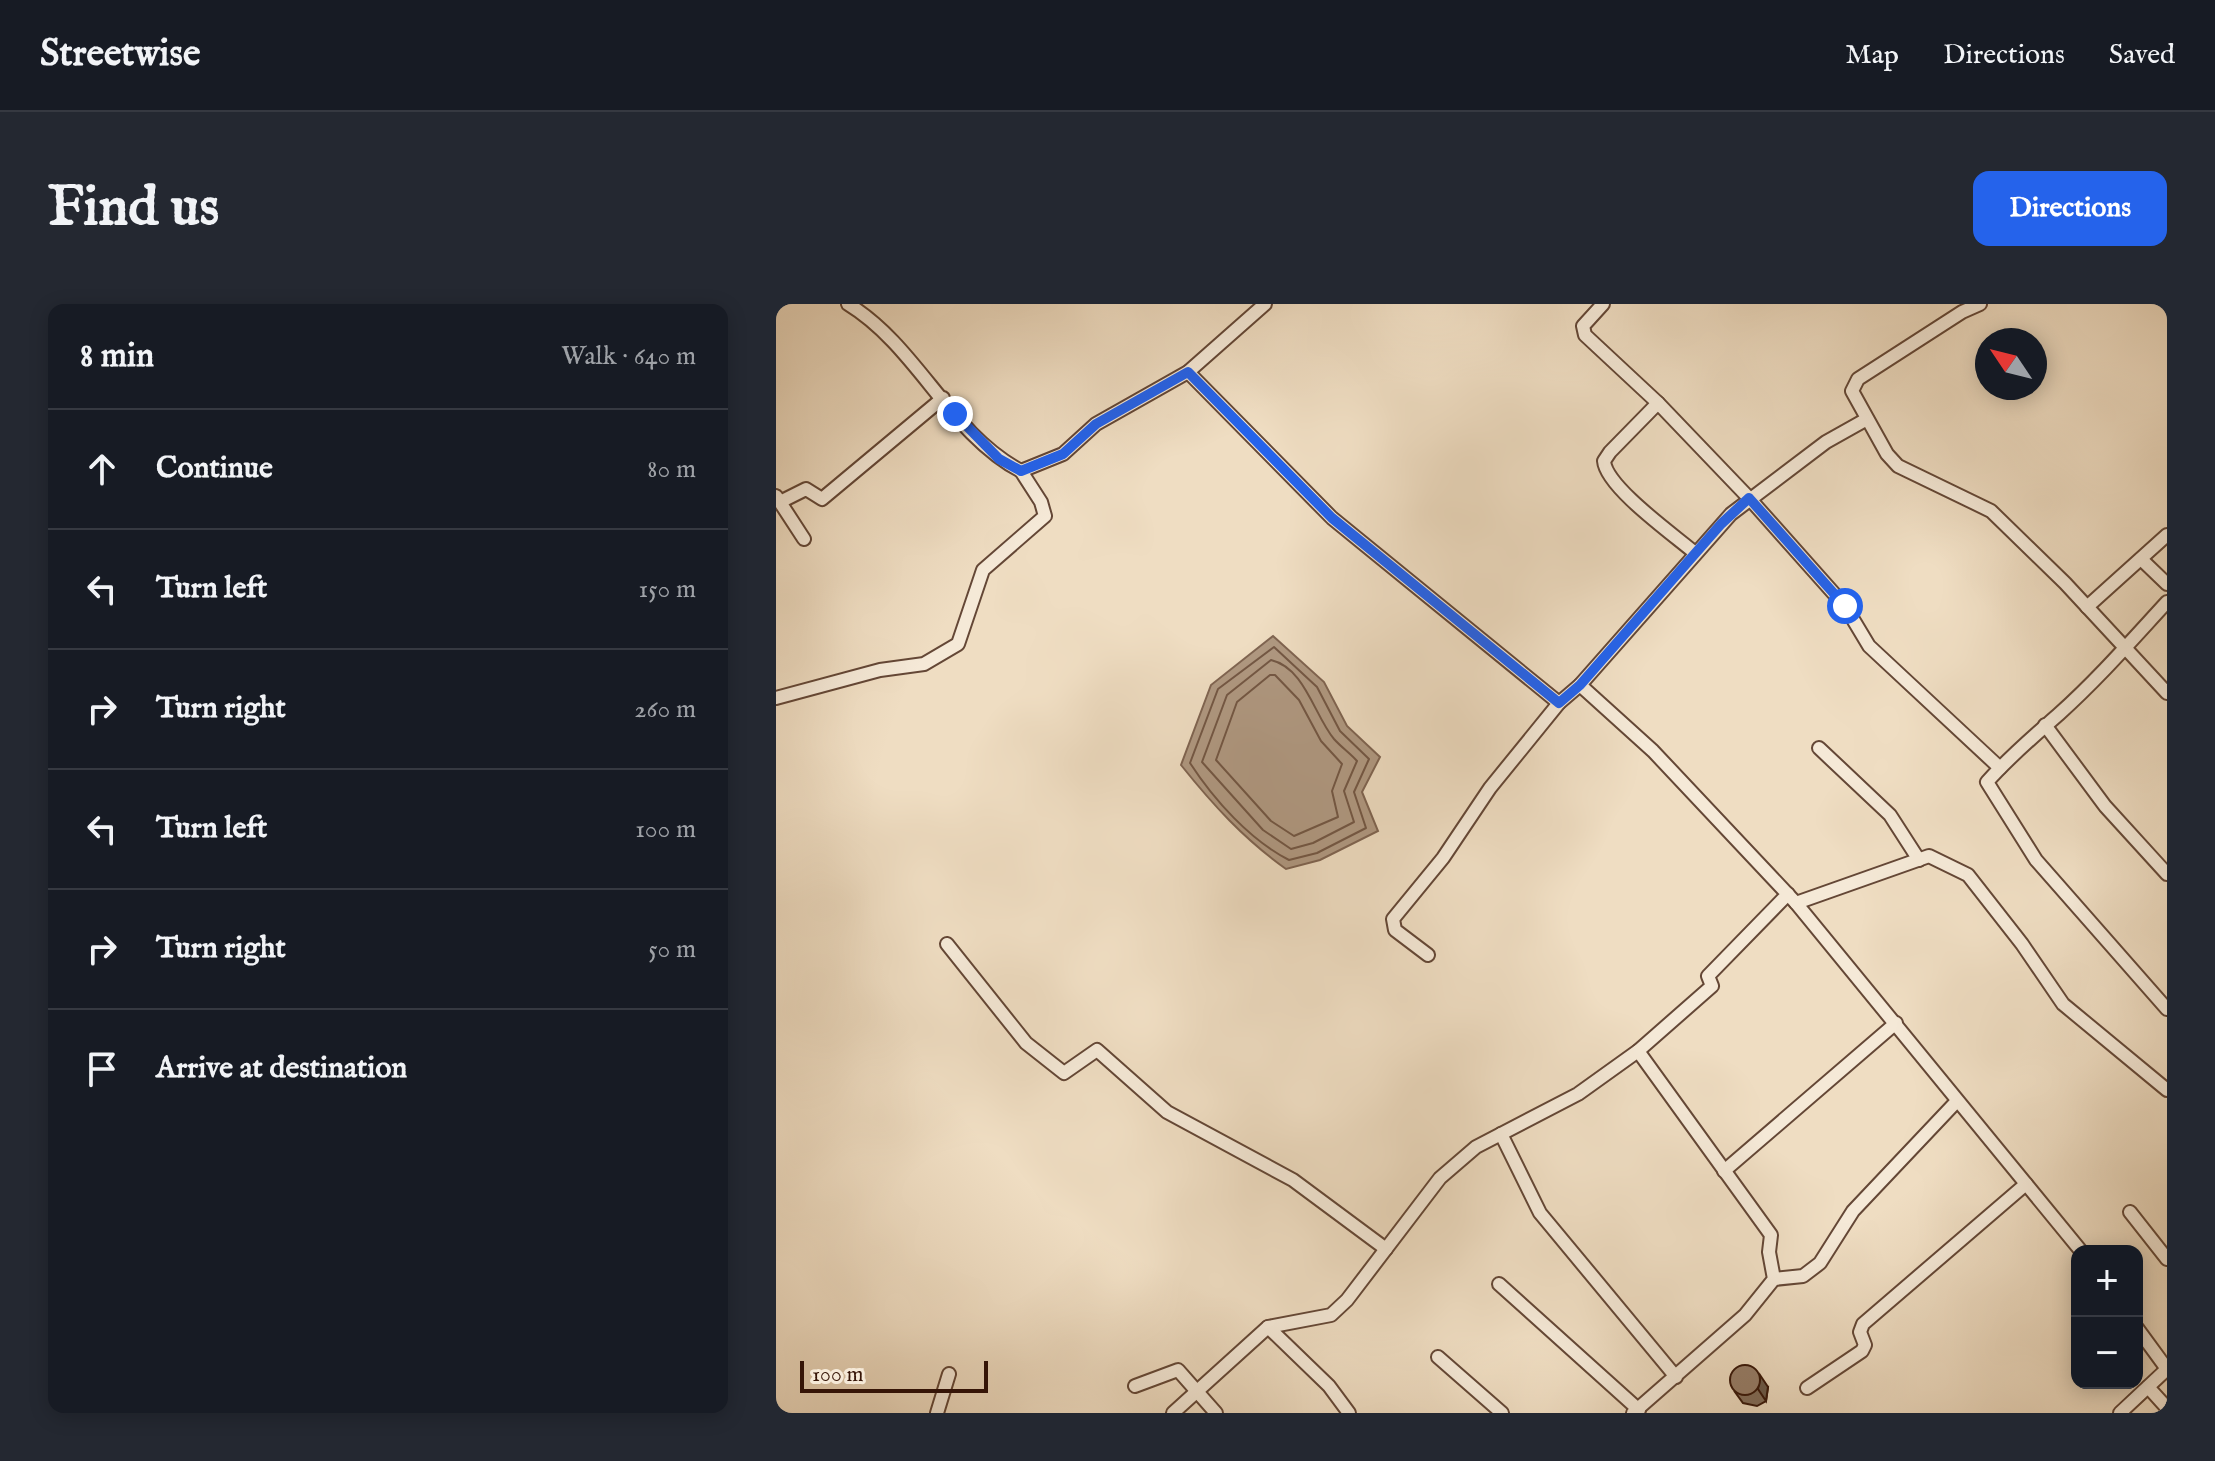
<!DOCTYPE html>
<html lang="en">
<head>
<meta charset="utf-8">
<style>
	body { margin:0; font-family:"IM FELL English",serif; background:#242831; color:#f1f3f6 }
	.controls { position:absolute; right:24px; bottom:24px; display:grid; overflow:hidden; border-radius:16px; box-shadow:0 4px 20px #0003 }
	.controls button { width:72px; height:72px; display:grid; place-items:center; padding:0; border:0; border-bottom:2px solid #363941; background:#171b24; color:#f1f3f6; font:40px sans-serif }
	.compass { position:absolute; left:1199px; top:24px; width:72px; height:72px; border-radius:50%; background:#171b24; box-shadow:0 4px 20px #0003; rotate:305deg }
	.scale { position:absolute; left:24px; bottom:20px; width:188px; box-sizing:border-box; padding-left:8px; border:4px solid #361507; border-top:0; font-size:22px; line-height:28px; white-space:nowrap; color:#361507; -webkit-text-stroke:6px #f5e9d7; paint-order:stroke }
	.stop { position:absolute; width:24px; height:24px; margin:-18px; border:6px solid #2563eb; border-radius:50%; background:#fff }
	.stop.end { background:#2563eb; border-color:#fff; box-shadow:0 2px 8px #0008 }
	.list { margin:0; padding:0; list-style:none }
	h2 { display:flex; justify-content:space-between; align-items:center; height:104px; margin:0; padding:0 32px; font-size:34px }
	h2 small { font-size:26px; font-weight:400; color:#9ea1a6 }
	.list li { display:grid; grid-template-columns:52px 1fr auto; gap:24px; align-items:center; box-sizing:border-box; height:120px; padding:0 32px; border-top:2px solid #363941 }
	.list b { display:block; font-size:30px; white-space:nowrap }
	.list em { font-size:26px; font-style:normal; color:#9ea1a6 }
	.icon { flex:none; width:44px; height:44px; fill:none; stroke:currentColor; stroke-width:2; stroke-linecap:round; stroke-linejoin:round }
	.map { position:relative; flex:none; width:1391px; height:1109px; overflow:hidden; border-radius:16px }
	header { display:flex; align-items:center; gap:48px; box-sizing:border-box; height:112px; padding:0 40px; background:#171b24; border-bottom:2px solid #363941 }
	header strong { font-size:38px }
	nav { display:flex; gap:44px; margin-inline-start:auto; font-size:28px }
	.intro { display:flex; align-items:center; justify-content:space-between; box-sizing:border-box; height:192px; padding:0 48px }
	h1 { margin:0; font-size:56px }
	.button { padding:20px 36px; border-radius:16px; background:#2563eb; color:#fff; font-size:28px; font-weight:700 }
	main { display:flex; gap:48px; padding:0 48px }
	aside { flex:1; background:#171b24; border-radius:16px; box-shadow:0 4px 20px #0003 }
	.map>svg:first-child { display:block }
</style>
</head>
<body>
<header>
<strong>Streetwise</strong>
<nav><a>Map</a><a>Directions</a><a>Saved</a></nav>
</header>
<div class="intro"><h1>Find us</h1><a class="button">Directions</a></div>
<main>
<aside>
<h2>8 min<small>Walk · 640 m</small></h2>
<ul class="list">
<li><svg class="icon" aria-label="ahead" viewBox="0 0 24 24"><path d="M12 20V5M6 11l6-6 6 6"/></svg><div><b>Continue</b></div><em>80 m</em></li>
<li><svg class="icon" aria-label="left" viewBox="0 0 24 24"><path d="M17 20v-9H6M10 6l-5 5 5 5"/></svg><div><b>Turn left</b></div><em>150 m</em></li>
<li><svg class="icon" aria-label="right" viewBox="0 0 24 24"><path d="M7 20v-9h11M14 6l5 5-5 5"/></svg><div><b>Turn right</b></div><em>260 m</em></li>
<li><svg class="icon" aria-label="left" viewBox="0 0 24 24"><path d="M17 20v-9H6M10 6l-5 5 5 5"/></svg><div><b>Turn left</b></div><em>100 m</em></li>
<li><svg class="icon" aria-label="right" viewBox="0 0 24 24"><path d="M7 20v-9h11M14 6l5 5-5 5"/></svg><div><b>Turn right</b></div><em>50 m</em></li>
<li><svg class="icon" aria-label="arrive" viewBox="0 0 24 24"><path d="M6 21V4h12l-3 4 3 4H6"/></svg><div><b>Arrive at destination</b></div></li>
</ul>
</aside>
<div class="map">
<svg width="1391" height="1109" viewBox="0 0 1391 1109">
	<rect width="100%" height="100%" fill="#efddc2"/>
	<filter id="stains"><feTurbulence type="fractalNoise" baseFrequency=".0025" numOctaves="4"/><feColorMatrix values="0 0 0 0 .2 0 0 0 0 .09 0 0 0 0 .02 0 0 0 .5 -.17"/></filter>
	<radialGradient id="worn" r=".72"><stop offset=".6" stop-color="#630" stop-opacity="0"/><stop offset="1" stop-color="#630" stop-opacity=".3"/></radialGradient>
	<path fill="#b09982" stroke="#7f6451" stroke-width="2" d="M497,332L548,378L571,422L604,453L586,488L602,527L544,556L510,565C468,535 437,501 405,461L435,381Z"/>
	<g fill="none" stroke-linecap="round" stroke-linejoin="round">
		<g stroke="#735744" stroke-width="2">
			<path d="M498,343L541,383L564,427L593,455L578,488L590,524L541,549L513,556C474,536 438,496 414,459L442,385Z"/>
			<path d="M495,356C529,364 538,411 558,435C565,443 574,449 581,457L568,487L578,518L537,539L515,545L487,526L426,458L451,391Z"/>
			<polygon points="494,371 499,371 523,396 545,437 566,460 556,487 562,513 518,532 495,517 440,456 461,398"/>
		</g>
		<g stroke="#644736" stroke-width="16">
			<g id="street">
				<path d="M72,0C142,43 173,129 245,167"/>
				<polyline points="827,0 807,22 809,31 882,99 973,194 1069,302 1093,342 1224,464"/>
				<polyline points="1204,0 1186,8 1082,75 1076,87 1111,150 1122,162 1215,207 1289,279 1391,389"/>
				<polyline points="412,68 556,214 783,399 804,381 877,447 1020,599 1305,947"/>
				<path d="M882,99L834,148L828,157C830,183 898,231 919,249"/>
				<polyline points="0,192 28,235"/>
				<polyline points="4,198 30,185 46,195 167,94"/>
				<polyline points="1365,255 1391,280"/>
				<path d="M1391,298C1356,336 1322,375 1283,410C1258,432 1234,452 1211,478L1260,556L1391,705"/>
				<polyline points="1311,303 1391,231"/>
				<polyline points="804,381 955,210 1050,138 1091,115"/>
				<polyline points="0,394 104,366 148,360 182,340 207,266 269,212 265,198 245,167 287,150 320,120 412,68 489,0"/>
				<polyline points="1269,421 1329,502 1391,570"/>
				<polyline points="1043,444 1114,511 1143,556"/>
				<polyline points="1020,599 1153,552 1192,571 1246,640 1287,700 1391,786"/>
				<polyline points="171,640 250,739 288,769 321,746 391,808 517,876 610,945"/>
				<polyline points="652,651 619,626 617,615 667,554 714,484 783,399"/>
				<polyline points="725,830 764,909 900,1073"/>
				<polyline points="948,867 1120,719"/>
				<polyline points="1354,908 1391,955"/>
				<polyline points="998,975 1027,972 1044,959 1077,907 1181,797"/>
				<polyline points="723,980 863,1106"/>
				<polyline points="492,1023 553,1082 573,1109"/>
				<polyline points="1361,1024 1391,1065"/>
				<polyline points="662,1053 726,1109"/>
				<polyline points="359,1082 402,1066 440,1109"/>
				<polyline points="1372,1083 1391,1104"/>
				<polyline points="1031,1084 1086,1047 1089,1041 1084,1028 1087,1020 1250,880"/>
				<polyline points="161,1109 173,1070"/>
				<polyline points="397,1109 492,1023 555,1011 571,996 664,874 700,843 802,790 862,747 936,682 932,672 1012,590"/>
				<polyline points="857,1109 969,1011 998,975 993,948 995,931 862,747"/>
				<polyline points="1344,1109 1391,1065"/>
			</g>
		</g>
		<use href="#street" stroke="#f5e9d7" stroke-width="12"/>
	</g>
	<polygon fill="#816c59" stroke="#361507" stroke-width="2" points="992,1083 990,1097 981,1102 967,1099 959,1088"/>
	<polygon fill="#695849" stroke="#361507" stroke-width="2" points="984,1071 992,1083 990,1097 982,1085"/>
	<circle fill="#967d68" stroke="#361507" stroke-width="2" cx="969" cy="1076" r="15"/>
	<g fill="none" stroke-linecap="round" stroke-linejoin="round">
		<polyline stroke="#2563eb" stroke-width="10" points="179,110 223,155 245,167 287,150 320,120 412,68 556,214 783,399 804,381 945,220 973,194 1069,302"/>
	</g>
	<rect width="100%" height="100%" filter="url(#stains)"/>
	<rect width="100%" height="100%" fill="url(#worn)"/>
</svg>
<div class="controls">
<button>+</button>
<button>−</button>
</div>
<svg class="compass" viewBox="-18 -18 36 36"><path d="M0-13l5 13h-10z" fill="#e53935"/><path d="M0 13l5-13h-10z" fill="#9ea1a6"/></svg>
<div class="scale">100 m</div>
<div class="stop" style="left:1069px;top:302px"></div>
<div class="stop end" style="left:179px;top:110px"></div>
</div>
</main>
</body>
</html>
